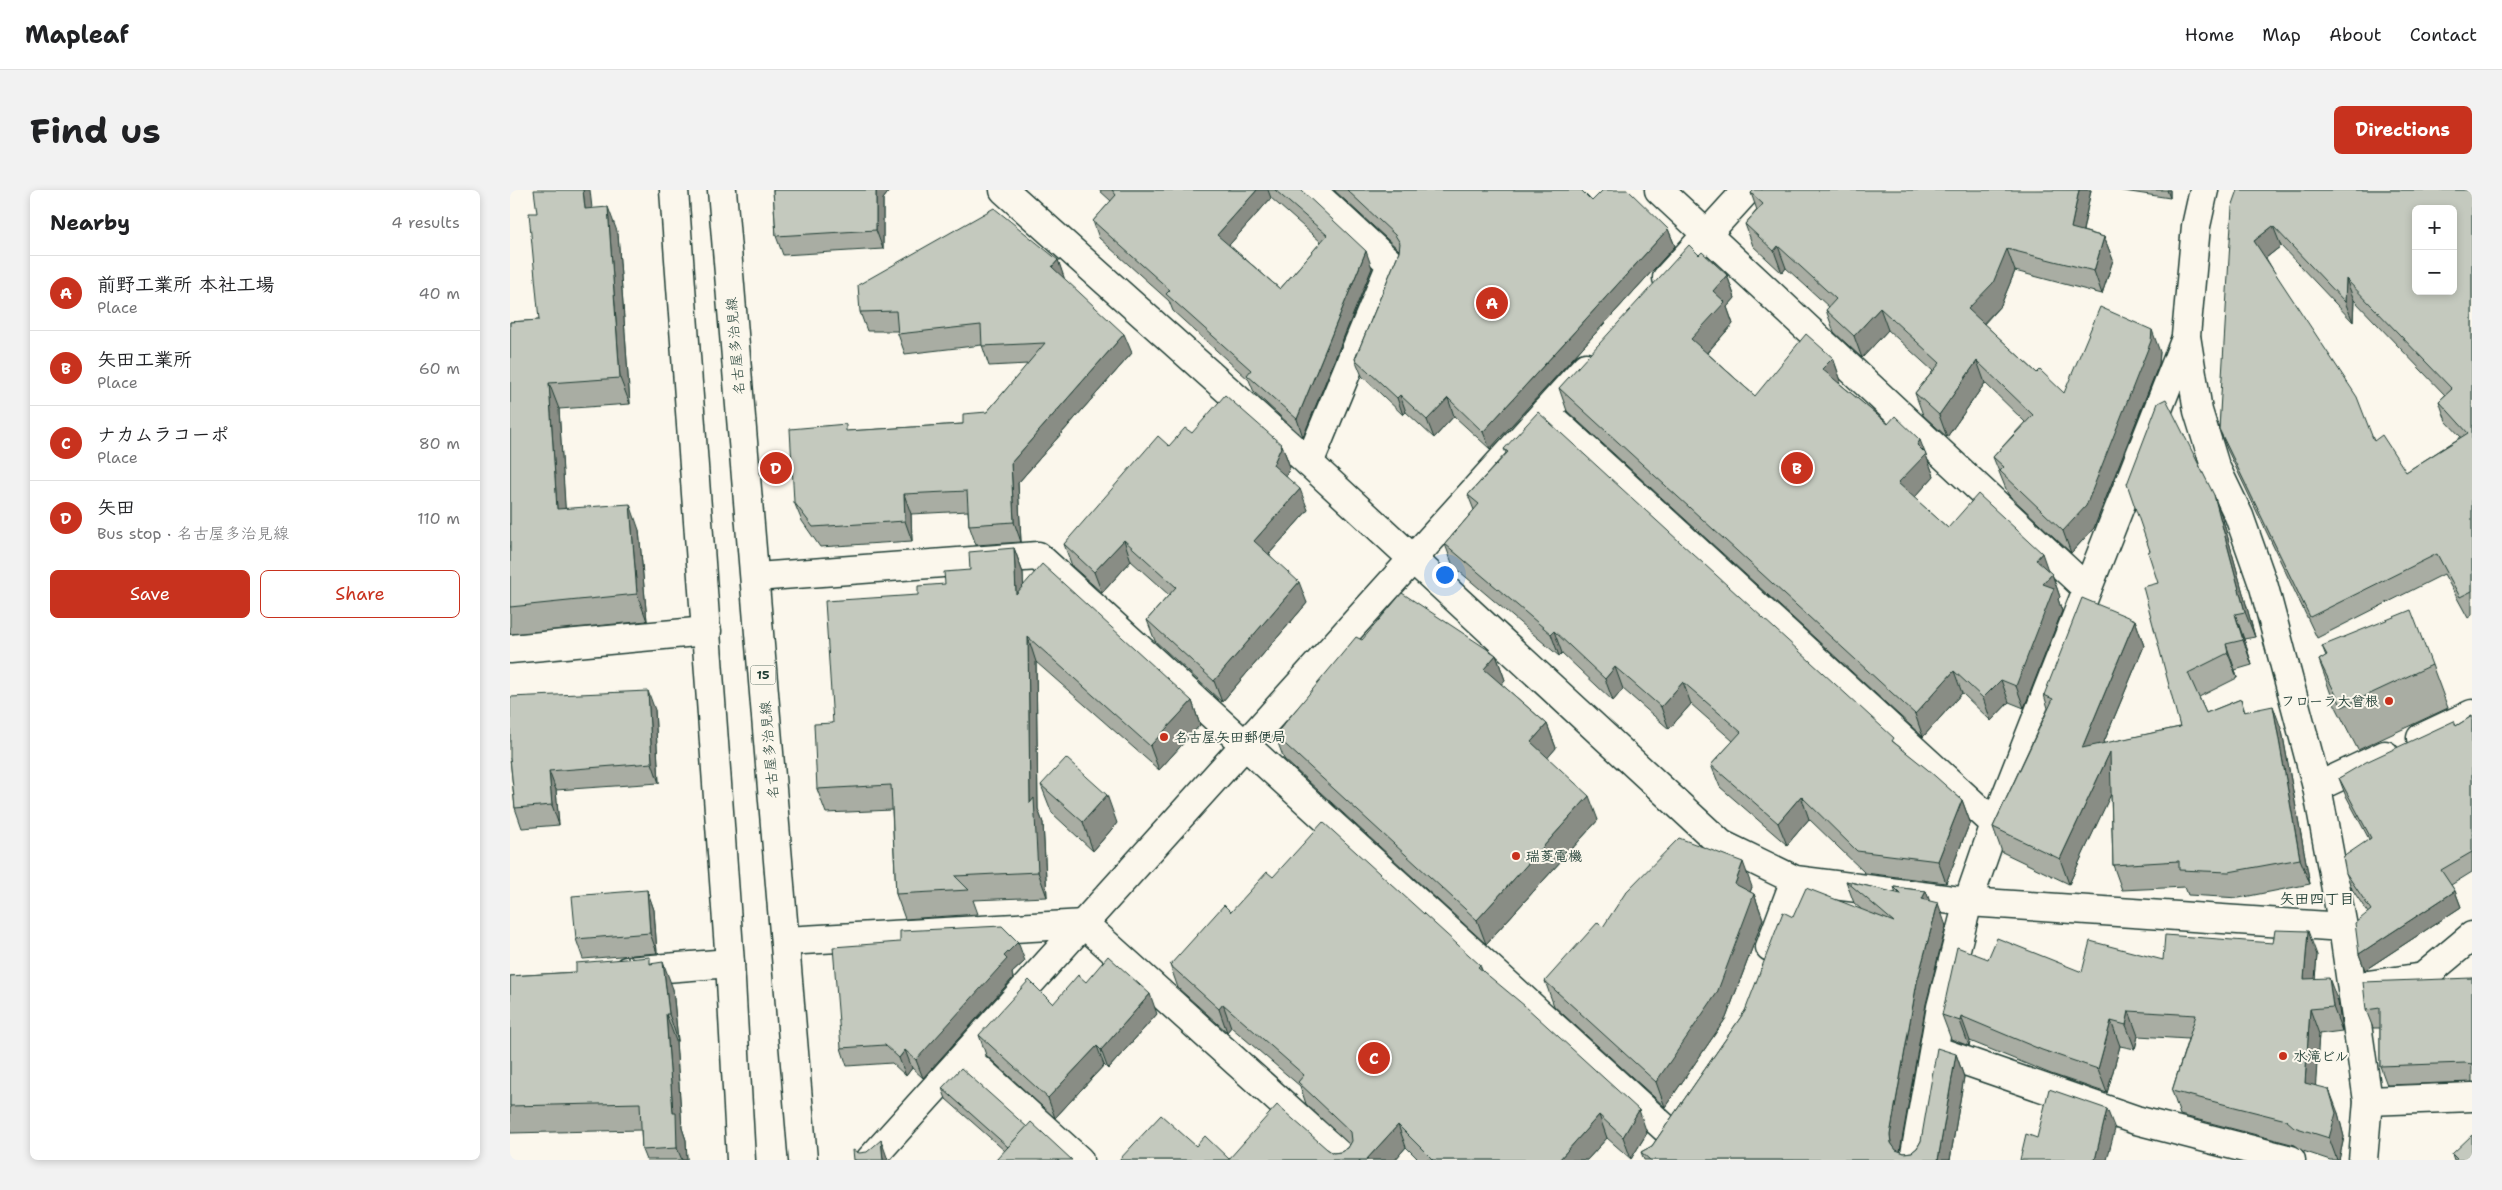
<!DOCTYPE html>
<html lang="en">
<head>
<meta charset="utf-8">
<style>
	body { margin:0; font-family:"Shantell Sans","Klee One",sans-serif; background:#f2f2f2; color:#202124 }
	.controls { position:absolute; right:15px; top:15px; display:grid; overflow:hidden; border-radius:8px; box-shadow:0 2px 8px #0003 }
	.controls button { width:45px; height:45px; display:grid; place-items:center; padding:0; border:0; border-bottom:1px solid #e0e0e0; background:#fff; color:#202124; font:25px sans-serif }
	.you { position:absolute; left:934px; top:384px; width:18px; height:18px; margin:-12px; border:4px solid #fff; border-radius:50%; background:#1a73e8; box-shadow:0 0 0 8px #1a73e833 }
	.badge { display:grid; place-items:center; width:32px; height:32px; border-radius:50%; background:#c8321e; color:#fff; font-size:16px; font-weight:700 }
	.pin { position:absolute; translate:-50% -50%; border:2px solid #fff; box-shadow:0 1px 5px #0006 }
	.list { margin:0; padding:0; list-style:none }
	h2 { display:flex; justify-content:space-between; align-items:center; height:65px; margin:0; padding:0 20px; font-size:21px }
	h2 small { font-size:16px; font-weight:400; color:#757577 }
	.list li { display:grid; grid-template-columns:32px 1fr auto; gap:15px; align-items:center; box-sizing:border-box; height:75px; padding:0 20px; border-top:1px solid #e0e0e0 }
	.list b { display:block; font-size:19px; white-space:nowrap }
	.list p { margin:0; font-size:16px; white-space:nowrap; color:#757577 }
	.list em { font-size:16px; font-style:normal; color:#757577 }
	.actions { display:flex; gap:10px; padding:15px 20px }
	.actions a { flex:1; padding:11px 0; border:1px solid #c8321e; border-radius:8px; text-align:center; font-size:18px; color:#c8321e }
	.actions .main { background:#c8321e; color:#fff }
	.map { position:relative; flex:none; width:1962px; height:970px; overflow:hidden; border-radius:8px }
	header { display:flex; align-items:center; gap:30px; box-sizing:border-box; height:70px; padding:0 25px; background:#fff; border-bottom:1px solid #e0e0e0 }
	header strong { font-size:24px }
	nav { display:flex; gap:28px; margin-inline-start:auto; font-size:18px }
	.intro { display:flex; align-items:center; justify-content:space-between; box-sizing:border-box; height:120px; padding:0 30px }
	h1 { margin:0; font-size:35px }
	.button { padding:12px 22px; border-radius:8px; background:#c8321e; color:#fff; font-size:18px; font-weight:700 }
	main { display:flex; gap:30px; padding:0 30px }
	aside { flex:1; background:#fff; border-radius:8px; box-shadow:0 2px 8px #0003 }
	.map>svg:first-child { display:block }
</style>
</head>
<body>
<header>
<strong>Mapleaf</strong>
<nav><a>Home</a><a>Map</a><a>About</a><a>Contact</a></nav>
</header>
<div class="intro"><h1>Find us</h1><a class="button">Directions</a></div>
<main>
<aside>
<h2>Nearby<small>4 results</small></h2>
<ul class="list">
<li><span class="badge">A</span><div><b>前野工業所 本社工場</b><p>Place</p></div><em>40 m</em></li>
<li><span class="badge">B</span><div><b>矢田工業所</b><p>Place</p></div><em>60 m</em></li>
<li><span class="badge">C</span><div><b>ナカムラコーポ</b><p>Place</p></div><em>80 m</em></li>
<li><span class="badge">D</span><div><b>矢田</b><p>Bus stop · 名古屋多治見線</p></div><em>110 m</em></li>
</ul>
<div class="actions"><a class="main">Save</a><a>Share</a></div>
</aside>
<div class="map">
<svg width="1962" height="970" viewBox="0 0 1962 970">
	<rect width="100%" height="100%" fill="#fbf7ec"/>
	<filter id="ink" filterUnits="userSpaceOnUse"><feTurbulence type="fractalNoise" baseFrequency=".02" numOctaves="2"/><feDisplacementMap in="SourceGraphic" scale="10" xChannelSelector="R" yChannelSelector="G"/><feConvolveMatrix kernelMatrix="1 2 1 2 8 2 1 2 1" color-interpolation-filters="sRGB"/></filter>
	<g filter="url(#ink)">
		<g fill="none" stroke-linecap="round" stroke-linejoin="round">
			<g stroke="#1f3d34" stroke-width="31">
				<g id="street">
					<polyline points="494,0 799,273 1211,654 1285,690 1458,712 1833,737"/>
					<polyline points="1149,0 1577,399"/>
					<polyline points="1694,0 1686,36 1676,146 1688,221 1705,276 1729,326 1754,397 1807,597 1833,737 1858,911 1853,970"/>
					<polyline points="1157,88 1237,0"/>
					<polyline points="1035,222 1485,634"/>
					<polyline points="799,273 881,74 801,0"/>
					<polyline points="245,387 528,366 1157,940"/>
					<polyline points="0,459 197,441"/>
					<polyline points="1911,548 1962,524"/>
					<polyline points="1807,597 1875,565"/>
					<polyline points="275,751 574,734 835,970"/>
					<polyline points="1260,757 1285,690"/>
					<polyline points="117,781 220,773"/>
					<polyline points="1851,796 1913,787 1962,746"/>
					<polyline points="1424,860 1626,930 1781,970"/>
					<polyline points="455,867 569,970"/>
					<polyline points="1858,911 1962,907"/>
					<polyline points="360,970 1076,177"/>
					<polyline points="1404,970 1431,817 1458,712 1485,634 1676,148"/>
				</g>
			</g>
			<g stroke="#1f3d34" stroke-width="31">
				<g id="primary">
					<polyline points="164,0 220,773 231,970"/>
					<polyline points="212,0 293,970"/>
				</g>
			</g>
			<use href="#street" stroke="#fbf7ec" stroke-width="28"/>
			<use href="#primary" stroke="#fbf7ec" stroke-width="28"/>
		</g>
		<g fill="#a9ada3" stroke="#1f3d34" fill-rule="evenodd">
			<polygon points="263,0 380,0 373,9 373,59 273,65 266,46"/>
			<path d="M589,0H791L862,78L793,247L744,202L739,190L663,121L659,111L589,48L583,31L601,11ZM761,8L811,52L770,99L719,55Z"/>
			<polygon points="824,0 1071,0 1082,11 1158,39 1165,56 980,259 944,226 924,248 896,222 893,225 852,186 845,169 889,62 889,60"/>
			<polygon points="1581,0 1573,41 1594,47 1603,70 1592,104 1505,81 1491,115 1474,134 1527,183 1554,203 1650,162 1649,174 1584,338 1561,363 1498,304 1483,267 1515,232 1475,193 1437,247 1413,225 1405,203 1423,181 1378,140 1352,168 1324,142 1316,120 1319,117 1276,78 1272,83 1243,56 1235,34 1247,20 1241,3"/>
			<polygon points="1607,0 1660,0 1660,8"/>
			<path d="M1728,0H1962V425L1958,428L1934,384L1807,448L1717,259L1709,239ZM1771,56L1843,132L1844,110L1935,205L1929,211L1936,231L1951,247L1896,282L1864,251L1756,68Z"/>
			<polygon points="82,19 108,44 120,214 49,219 55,318 129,340 137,431 0,444 0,132 29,130"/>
			<polygon points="1189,65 1217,85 1225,108 1217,117 1223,134 1197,163 1245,206 1323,168 1331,191 1329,193 1378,234 1415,263 1424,286 1404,308 1438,338 1538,381 1542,384 1550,407 1548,409 1552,421 1514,518 1499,512 1481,531 1452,503 1413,547 1057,221 1049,198"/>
			<polygon points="548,70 554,89 622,163 508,293 511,352 466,355 459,335 458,321 401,324 402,351 310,357 292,331 284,312 338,241 453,234 477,222 518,174 479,176 472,155 395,164 388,144 388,141 357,141 350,122"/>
			<polygon points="682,243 772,255 780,277 776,286 798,320 759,364 797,413 712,512 645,451 637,430 659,405 621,371 592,403 562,376 554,354 659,256"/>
			<polygon points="994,259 1386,554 1452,610 1460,632 1436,693 1355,683 1299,629 1277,655 1210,597 1201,575 1223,551 1181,514 1159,539 1113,499 1103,511 1052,463 1049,466 943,376 935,354 964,320 958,305 996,263"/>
			<polygon points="1713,330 1745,447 1734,449 1742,475 1725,480 1727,488 1689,507 1696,523 1731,509 1735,522 1772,541 1800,694 1729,708 1678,705 1675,697 1612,700 1603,675 1601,603 1559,694 1492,662 1483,637 1538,518 1534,505 1625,430 1634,456 1593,554 1670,537 1648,393"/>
			<polygon points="504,358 513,383 513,396 682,511 690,535 649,580 526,472 528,619 533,633 537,707 463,710 468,724 395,729 386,704 382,620 316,623 307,599 323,533 435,394 460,380"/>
			<polygon points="852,450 986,465 995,490 991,494 1037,534 1046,558 1037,568 1088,630 976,754 774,569 765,545"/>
			<polygon points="1812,456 1922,475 1938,518 1848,560 1824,513 1809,470 1816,466"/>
			<polygon points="145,520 149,593 46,600 49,635 12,638 5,618 0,568"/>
			<polygon points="1962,526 1962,682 1941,695 1945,701 1951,717 1855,780 1849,764 1858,723 1842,699 1836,683 1859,649 1835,604 1829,588 1946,536"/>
			<polygon points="531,595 607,633 583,661 542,623"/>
			<polygon points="763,687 970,775 972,780 1137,943 1121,969 1097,948 1077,970 909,970 896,957 885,970 609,970 686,956 719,969 817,959 823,963 831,962 838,958 840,955 796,914 790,896 721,837 717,842 668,798 660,775 721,722"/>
			<polygon points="1336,691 1386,703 1384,697 1416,701 1419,711 1436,736 1416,814 1390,961 1394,963 1402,962 1407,958 1411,951 1446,864 1454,887 1440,970 1134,970 1131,962 1142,956 1235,821 1283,727 1352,720 1344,713"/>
			<polygon points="1242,697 1240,702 1244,704 1253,729 1216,828 1155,917 1044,816 1035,791 1093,737"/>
			<polygon points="137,700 144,720 147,763 73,769 66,749"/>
			<polygon points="1807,765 1805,788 1828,812 1832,841 1809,844 1805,896 1828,923 1834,947 1829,970 1820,970 1793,961 1785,955 1670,925 1662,901 1678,849 1628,846 1625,859 1610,856 1597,903 1541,884 1460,851 1459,856 1441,849 1432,825 1478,769 1572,782 1653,770"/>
			<polygon points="515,771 502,783 503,788 413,888 402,878 396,886 382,873 337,876 331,858"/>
			<polygon points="142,773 163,799 168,851 166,851 172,938 176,950 177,970 136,970 132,960 131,940 0,943 0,786 66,782"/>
			<polygon points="1962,788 1962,892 1877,895 1870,876 1870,838 1863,838 1856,820"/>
			<polygon points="576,792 647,824 598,879 594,875 545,928 476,865 469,845 543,814"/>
			<polygon points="432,898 517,937 495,961 436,909"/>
			<polygon points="1942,964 1962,970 1944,970"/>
		</g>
		<g fill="#898d85" stroke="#1f3d34">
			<polygon points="73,0 80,0 85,46 75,19"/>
			<polygon points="366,0 380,0 373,9 373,59 366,40"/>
			<polygon points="747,0 758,0 761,8 713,62 707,45"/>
			<polygon points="1569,0 1581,0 1569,60 1561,38"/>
			<polygon points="1657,0 1660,0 1660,8"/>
			<polygon points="98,17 108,44 120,214 110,188"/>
			<polygon points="1763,36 1771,56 1752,71 1744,51"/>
			<polygon points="1158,39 1165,56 980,259 973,242"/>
			<polygon points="1594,47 1603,70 1592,104 1584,81"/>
			<polygon points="1268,56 1276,78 1272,83 1264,61"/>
			<polygon points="1497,59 1505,81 1491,115 1466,141 1458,119"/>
			<polygon points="856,61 862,78 793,247 787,229"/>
			<polygon points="548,70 555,90 542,77"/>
			<polygon points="1217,85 1225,108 1217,117 1223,134 1189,171 1181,149 1203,101"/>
			<polygon points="1836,89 1844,110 1843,132 1835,112"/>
			<polygon points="1370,118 1378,140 1352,168 1344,146"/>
			<polygon points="1642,140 1650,162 1649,174 1584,338 1561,363 1553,341"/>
			<polygon points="614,144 622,163 508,293 511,352 504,332 501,273"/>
			<polygon points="1323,168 1331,191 1320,202 1312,179"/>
			<polygon points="1467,171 1475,193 1437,247 1429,225"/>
			<polygon points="39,193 49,219 57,345 47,319"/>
			<polygon points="890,205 896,222 893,225 887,208"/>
			<polygon points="938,208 944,226 924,248 917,230"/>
			<polygon points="1410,250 1424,286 1397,316 1388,293 1407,255"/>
			<polygon points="772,255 780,277 771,297 763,275"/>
			<polygon points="790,299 798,320 752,372 744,351"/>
			<polygon points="394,304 401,324 402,351 395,331"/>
			<polygon points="1704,305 1713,330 1745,447 1735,422"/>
			<polygon points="120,314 129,340 137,431 127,404"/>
			<polygon points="614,350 621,371 592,403 584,382"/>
			<polygon points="504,358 513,383 515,428 506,404"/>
			<polygon points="1532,363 1540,386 1526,370"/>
			<polygon points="1542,384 1550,407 1548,409 1552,421 1514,518 1506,496 1533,394"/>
			<polygon points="789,392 797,413 712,512 704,491"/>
			<polygon points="1725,424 1734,449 1742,475 1733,450"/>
			<polygon points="1625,430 1634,456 1581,583 1572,558"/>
			<polygon points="1044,441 1052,463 1049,466 1041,444"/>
			<polygon points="518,447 526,472 528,619 533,633 537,707 528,682 520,613"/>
			<polygon points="1716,454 1725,480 1727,488 1718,463"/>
			<polygon points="986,465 995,490 983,504 974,479"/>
			<polygon points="1105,477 1113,499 1103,511 1095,489"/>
			<polygon points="1444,481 1452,503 1413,547 1405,524"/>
			<polygon points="1491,490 1499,512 1481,531 1473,508"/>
			<polygon points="1173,492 1181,514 1159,539 1151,517"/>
			<polygon points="138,501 145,520 149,593 142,573"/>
			<polygon points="682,511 690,535 649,580 640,556"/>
			<polygon points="1763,516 1772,541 1800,694 1790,669"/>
			<polygon points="1037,534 1046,558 1030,577 1021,552"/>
			<polygon points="1600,562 1609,587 1559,694 1550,669"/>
			<polygon points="39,581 46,600 49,635 42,615"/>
			<polygon points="597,605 607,633 583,661 573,632"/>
			<polygon points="1079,606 1088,630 976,754 967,730"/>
			<polygon points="1291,606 1299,629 1277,655 1268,633"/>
			<polygon points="1452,610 1460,632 1436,693 1428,671"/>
			<polygon points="1233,672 1242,697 1234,719 1225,694"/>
			<polygon points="137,700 144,720 147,763 140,743"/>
			<polygon points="1416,701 1424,723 1412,709"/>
			<polygon points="1945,701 1951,717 1855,780 1849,764"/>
			<polygon points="1244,704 1253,729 1216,828 1155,917 1146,892"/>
			<polygon points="1428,713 1436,736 1416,814 1389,967 1381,953 1380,945 1407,792"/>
			<polygon points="1798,741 1807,765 1803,813 1794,789"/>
			<polygon points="508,752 515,771 502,783 503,788 413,888 406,870 494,766"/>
			<polygon points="153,772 163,799 168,851 159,824"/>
			<polygon points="1819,788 1828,812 1832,841 1823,817"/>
			<polygon points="640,804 647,824 598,879 591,860"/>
			<polygon points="713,814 721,837 717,842 709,819"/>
			<polygon points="1800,819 1809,844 1804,918 1795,893"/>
			<polygon points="1619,821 1628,846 1625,859 1616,835"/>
			<polygon points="156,824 166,851 172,938 176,950 177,970 172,970 167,958 163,923"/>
			<polygon points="1451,826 1460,851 1459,856 1450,831"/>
			<polygon points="1601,831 1610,856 1597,903 1588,879"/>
			<polygon points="587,856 594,875 545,928 538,908"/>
			<polygon points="395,860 402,878 396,886 389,868"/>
			<polygon points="1446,864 1454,887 1440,970 1428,970"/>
			<polygon points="1819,899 1828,923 1834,947 1829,970 1827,970 1819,948"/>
			<polygon points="1597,919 1605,939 1597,970 1585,970"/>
			<polygon points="1129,920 1137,943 1121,969 1113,947"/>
			<polygon points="1089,925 1097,948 1077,970 1049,970"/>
			<polygon points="888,935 896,957 885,970 856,970"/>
			<polygon points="371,950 378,970 373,970"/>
		</g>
		<g fill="#c4c9be" stroke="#1f3d34" fill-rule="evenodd">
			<polygon points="24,0 73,0 75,19 98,17 110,188 39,193 47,319 120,314 127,404 0,417 0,132 29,130 19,23 27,23"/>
			<polygon points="263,0 366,0 366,40 266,46"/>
			<polygon points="602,0 747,0 707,45 770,99 817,45 765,0 791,0 856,61 787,229 737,185 741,180 656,104 660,100 583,31 606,5"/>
			<polygon points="837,0 1071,0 1082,11 1093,0 1118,0 1158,39 973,242 938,208 917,230 890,205 887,208 845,169 889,62 890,53 885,45"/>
			<polygon points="1244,0 1569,0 1561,38 1594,47 1584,81 1497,59 1483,93 1458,119 1527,183 1530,180 1554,203 1590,117 1642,140 1641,151 1576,316 1553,341 1490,281 1494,277 1483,267 1523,225 1467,171 1429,225 1405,203 1430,173 1370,118 1344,146 1316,120 1326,109 1268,56 1264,61 1235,34 1253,14 1241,3"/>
			<path d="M1728,0H1962V401L1950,407L1927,364L1800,427L1709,239L1722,17ZM1906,19H1943V101H1906ZM1763,36L1835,112L1836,89L1942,199L1929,211L1958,243L1896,282L1872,245L1864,251L1847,207L1744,51Z"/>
			<polygon points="484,18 548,70 542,77 614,144 501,273 504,332 459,335 457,301 394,304 395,331 303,337 284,312 280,239 336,234 336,241 453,234 453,224 477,222 535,153 472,156 471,135 388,144 386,121 350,122 348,95"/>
			<polygon points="1179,55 1189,65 1192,62 1217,85 1203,101 1215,112 1181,149 1245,206 1296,144 1323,168 1312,179 1378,234 1385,226 1410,250 1407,255 1416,264 1388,293 1438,338 1468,304 1532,363 1526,370 1542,384 1533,394 1544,398 1506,496 1491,490 1473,508 1444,481 1405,524 1049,198"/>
			<polygon points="715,205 772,255 763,275 790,299 744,351 789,392 704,491 637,430 666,397 614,350 584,382 554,354 648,246 659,256 675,238 682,243"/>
			<polygon points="1656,209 1704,305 1735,422 1725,424 1733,450 1716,454 1718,463 1678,483 1696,523 1731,509 1734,522 1763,516 1790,669 1719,682 1669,680 1669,671 1603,675 1600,562 1550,669 1483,637 1543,509 1534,505 1572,408 1625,430 1572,558 1670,537 1633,397 1648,393 1638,362 1640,361 1617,294 1648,213"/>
			<polygon points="1028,222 1384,548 1382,551 1417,579 1452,610 1428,671 1347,661 1291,606 1268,633 1201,575 1231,542 1173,492 1151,517 1105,477 1095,489 1044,441 1041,444 935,354 969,314 958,305 998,262 994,259"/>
			<polygon points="504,358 506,404 532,374 682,511 640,556 518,447 520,613 524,608 528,682 445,686 459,700 386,704 381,595 307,599 304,534 323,533 315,411 408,405 408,396 435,394 434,382 460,380 459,362"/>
			<polygon points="892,403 986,465 974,479 1037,534 1021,552 1079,606 967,730 765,545 846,447 852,450"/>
			<polygon points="1901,420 1922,475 1832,517 1809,470 1817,465 1812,456"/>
			<polygon points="138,501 142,573 39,581 42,615 5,618 0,568 0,507"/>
			<polygon points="1962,526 1962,662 1931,680 1945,701 1849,764 1845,733 1861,720 1836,683 1833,667 1861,648 1829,588 1856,572 1944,531 1946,536"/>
			<polygon points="556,568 597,605 573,632 531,595"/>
			<polygon points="813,632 970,775 968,777 1015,816 1129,920 1113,947 1089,925 1049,970 923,970 888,935 856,970 609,970 651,925 686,956 695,946 719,969 767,915 817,959 823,963 831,962 838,958 842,951 841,942 788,892 794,885 713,814 709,819 660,775 714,715 721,722 757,682 763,687"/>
			<polygon points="1169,648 1233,672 1225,694 1244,704 1207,803 1146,892 1035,791 1088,732 1093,737 1116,702"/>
			<polygon points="1336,691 1391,704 1384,697 1416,701 1412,709 1428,713 1407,792 1380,945 1381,953 1386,960 1394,963 1402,962 1407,958 1411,951 1427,858 1446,864 1428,970 1140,970 1131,962 1142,956 1235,821 1273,722 1283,727 1296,698 1384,732"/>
			<polygon points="137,700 140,743 66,749 62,706"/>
			<polygon points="492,736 508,752 494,766 497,769 406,870 395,860 389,868 375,855 331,858 323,757 390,752 390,741"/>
			<polygon points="1765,740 1798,741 1794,789 1819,788 1823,817 1800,819 1795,893 1819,899 1826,923 1819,948 1784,937 1776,930 1662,901 1686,825 1619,821 1616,835 1601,831 1588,879 1532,860 1451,826 1450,831 1432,825 1447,757 1478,769 1487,748 1572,782 1580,751 1653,770 1655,745 1763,753"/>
			<polygon points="598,766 640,804 591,860 587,856 538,908 469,845 519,790 543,814 568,785 576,792"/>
			<polygon points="140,767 140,774 153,772 159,824 156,824 163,923 166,923 167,958 132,960 130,913 0,916 0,786 66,782 66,773"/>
			<polygon points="1962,788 1962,874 1955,873 1870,876 1870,818 1856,820 1853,792"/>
			<polygon points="451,878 517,937 498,957 432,898"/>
			<polygon points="1539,899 1597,919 1585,970 1510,970 1516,944 1527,948"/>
			<polygon points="521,932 562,970 486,970"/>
			<polygon points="1962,945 1962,970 1948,970 1942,964"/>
			<polygon points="371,950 373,970 344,970 343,960 349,963 357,962"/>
		</g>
	</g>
	<g fill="#c8321e" stroke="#fbf7ec" stroke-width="2">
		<circle cx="1879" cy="511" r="5"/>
		<circle cx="654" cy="547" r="5"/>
		<circle cx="1006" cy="666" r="5"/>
		<circle cx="1773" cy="866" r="5"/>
	</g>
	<g text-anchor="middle" stroke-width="4" stroke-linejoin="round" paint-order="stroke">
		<rect fill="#fbf7ec" stroke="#61756b" stroke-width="1" x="240.5" y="475.5" width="25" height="19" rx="4"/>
		<g font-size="12" font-weight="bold" fill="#1f3d34">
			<text x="253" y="489">15</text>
		</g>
		<g font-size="14" fill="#1f3d34" stroke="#fbf7ec">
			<text transform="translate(225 156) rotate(-95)" y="5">名古屋多治見線</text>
			<text transform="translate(259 560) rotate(-95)" y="5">名古屋多治見線</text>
		</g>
		<g font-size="14" font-weight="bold" fill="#1f3d34" stroke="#fbf7ec" text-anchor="start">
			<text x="1869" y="516" text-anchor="end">フローラ大曾根</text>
			<text x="664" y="552">名古屋矢田郵便局</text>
			<text x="1016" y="671">瑞菱電機</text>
			<text x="1783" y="871">水滝ビル</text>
		</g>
		<g font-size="15" font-weight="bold" fill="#1f3d34" stroke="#fbf7ec">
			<text x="1807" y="714">矢田四丁目</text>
		</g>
	</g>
</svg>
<div class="controls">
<button>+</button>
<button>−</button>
</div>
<div class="you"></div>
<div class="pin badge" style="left:982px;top:113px">A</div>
<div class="pin badge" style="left:1287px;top:278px">B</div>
<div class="pin badge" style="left:864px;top:868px">C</div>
<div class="pin badge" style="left:266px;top:278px">D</div>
</div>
</main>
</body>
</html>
